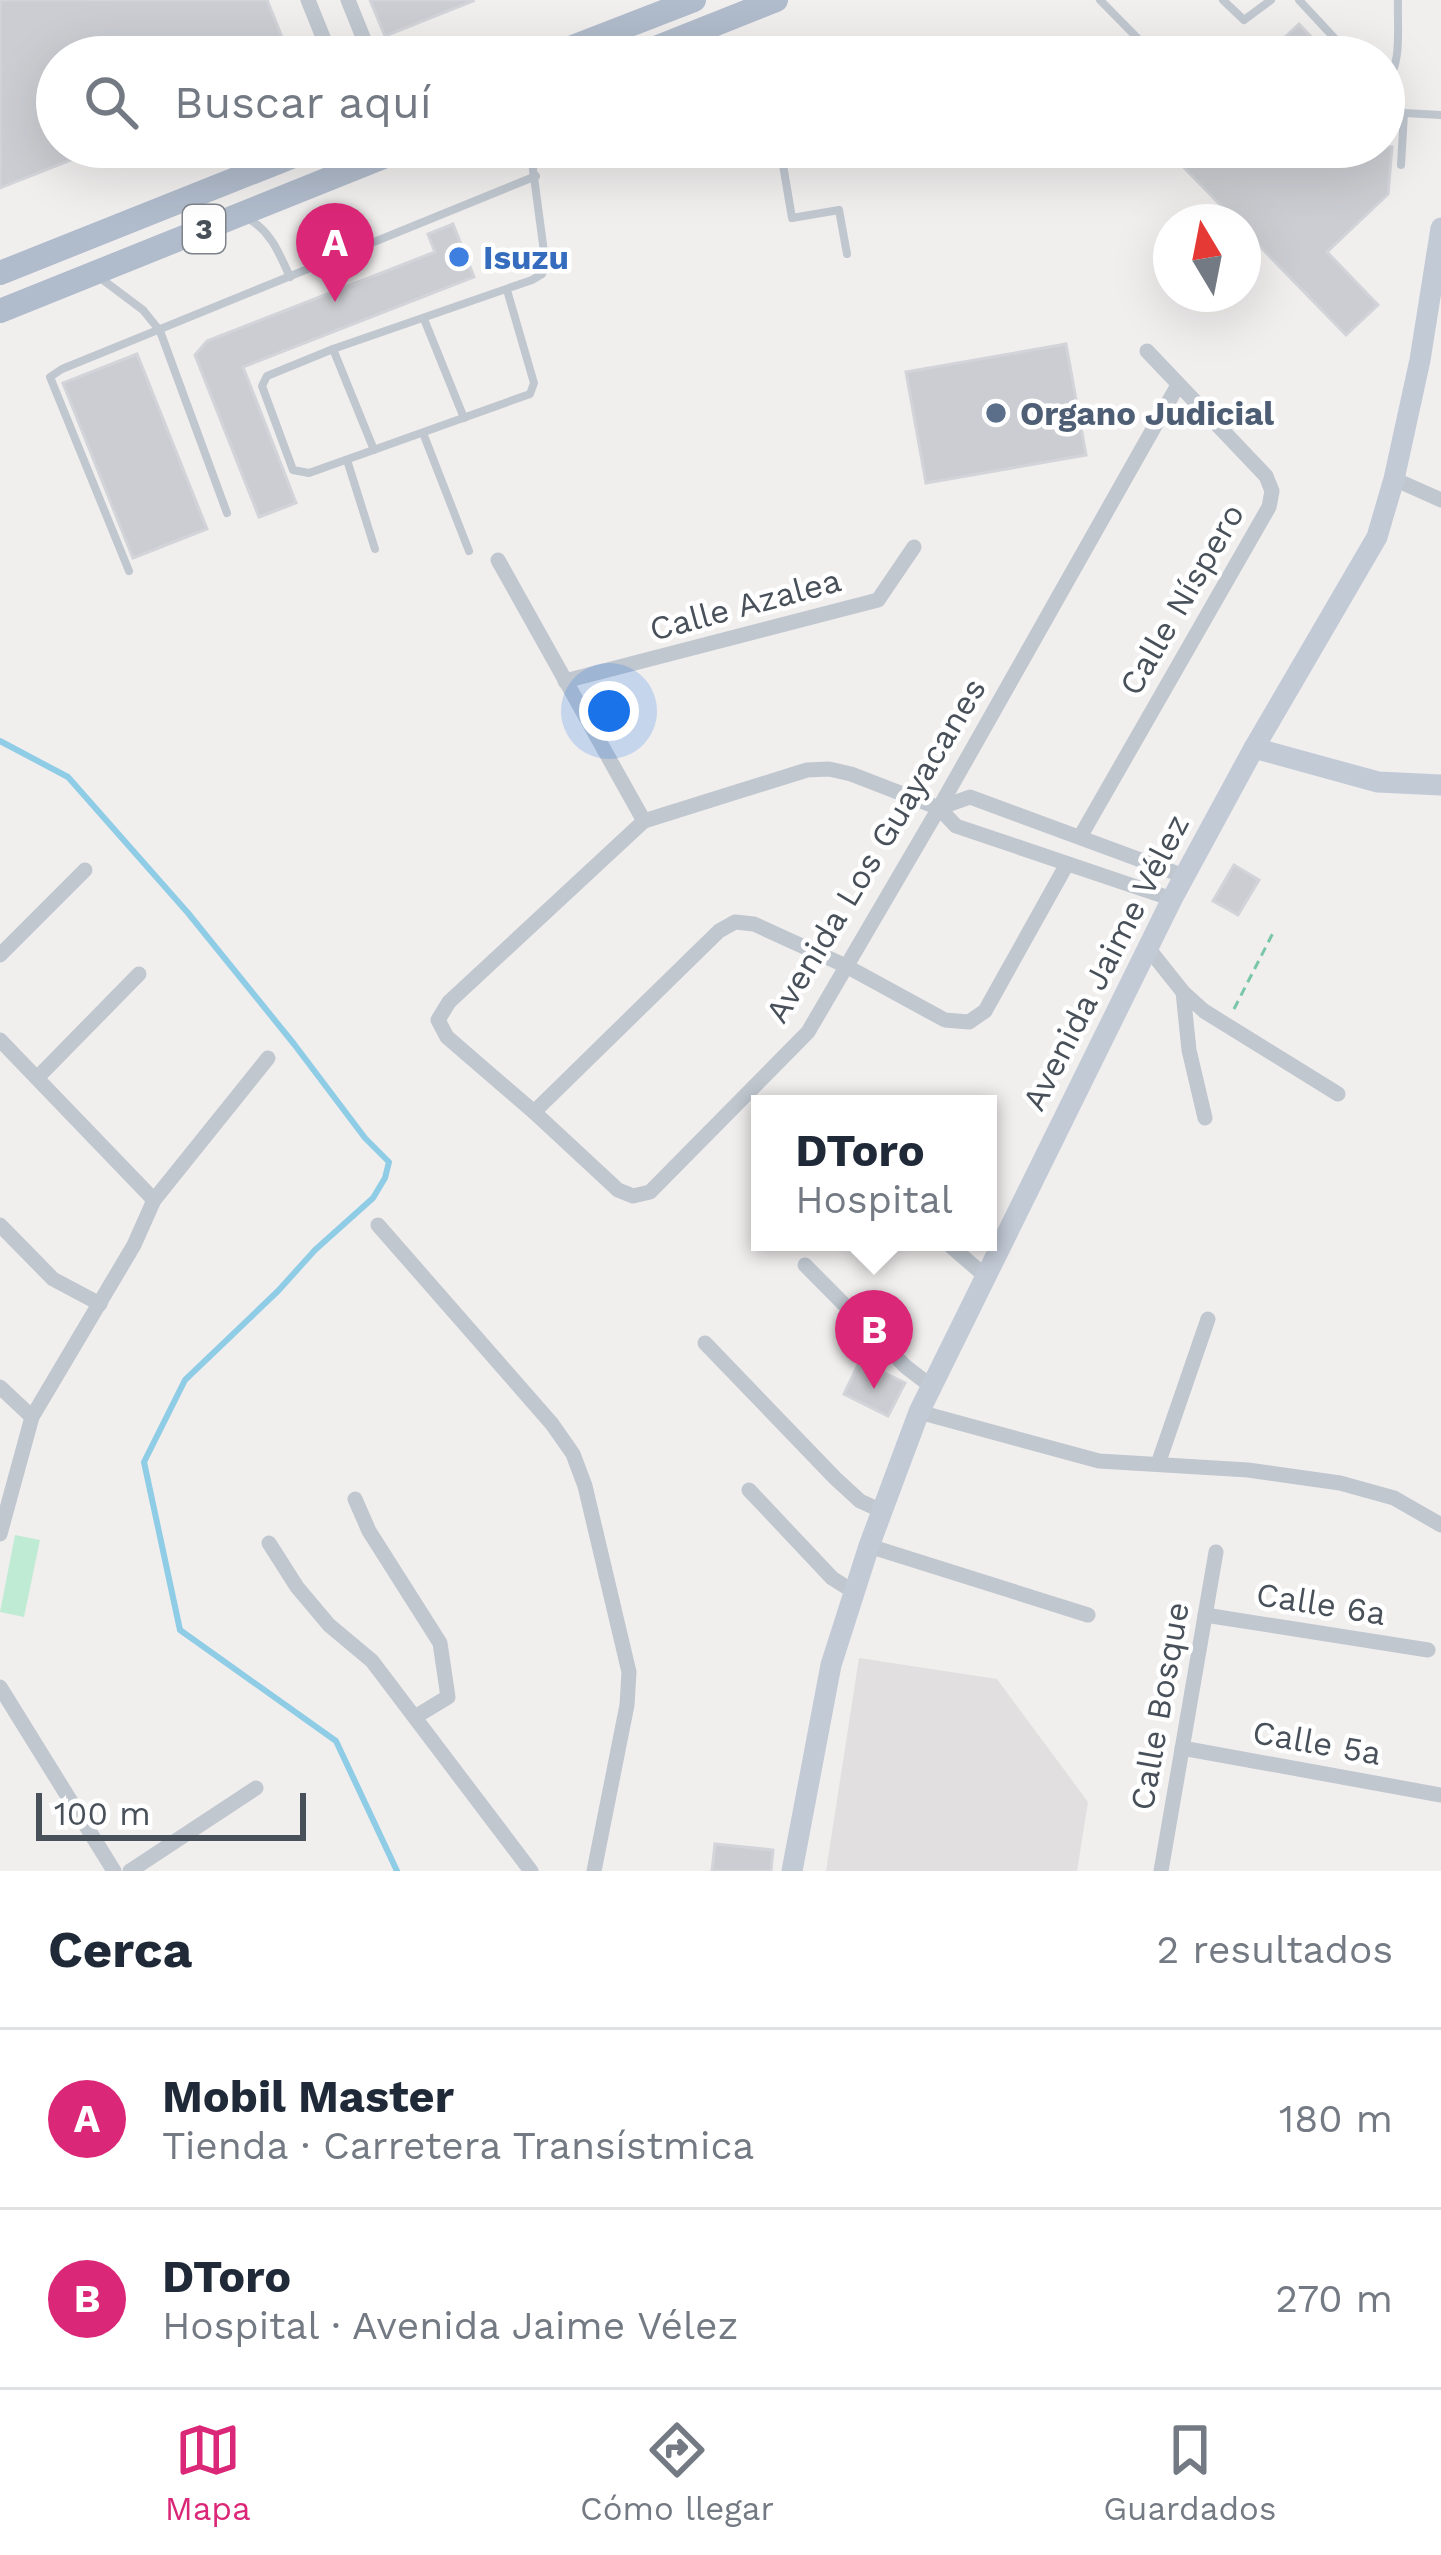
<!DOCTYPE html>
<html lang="es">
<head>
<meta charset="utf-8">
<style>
	body { margin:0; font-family:"Work Sans",sans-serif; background:#f6f6f7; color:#1f2937 }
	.compass { position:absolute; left:1153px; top:204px; width:108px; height:108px; border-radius:50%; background:#fff; box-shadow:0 12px 48px #0002; rotate:350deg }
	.scale { position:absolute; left:36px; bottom:30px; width:270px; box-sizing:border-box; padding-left:12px; border:6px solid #48505a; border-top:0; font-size:33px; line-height:42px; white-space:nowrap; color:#48505a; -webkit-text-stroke:9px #fff; paint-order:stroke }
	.you { position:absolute; left:609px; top:711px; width:42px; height:42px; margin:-30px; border:9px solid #fff; border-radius:50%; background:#1a73e8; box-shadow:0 0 0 18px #1a73e833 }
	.badge { display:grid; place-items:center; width:78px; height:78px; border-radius:50%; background:#db2777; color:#fff; font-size:39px; font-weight:700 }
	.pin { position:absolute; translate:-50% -99px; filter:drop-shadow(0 3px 6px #0008) }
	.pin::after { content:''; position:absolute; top:63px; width:42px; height:36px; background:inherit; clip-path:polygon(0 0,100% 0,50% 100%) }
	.popup { position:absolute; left:751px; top:1095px; width:246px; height:156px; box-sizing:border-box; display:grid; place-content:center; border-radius:0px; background:#fff; filter:drop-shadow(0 3px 9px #0005); font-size:39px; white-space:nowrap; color:#747a83 }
	.popup b { font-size:45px; color:#1f2937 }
	.popup::after { content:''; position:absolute; left:50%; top:100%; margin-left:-24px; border:24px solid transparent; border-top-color:#fff }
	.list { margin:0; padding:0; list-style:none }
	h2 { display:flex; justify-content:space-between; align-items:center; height:156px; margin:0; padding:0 48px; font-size:51px }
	h2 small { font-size:39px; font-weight:400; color:#747a83 }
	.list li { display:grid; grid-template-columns:78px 1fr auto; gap:36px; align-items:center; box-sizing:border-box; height:180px; padding:0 48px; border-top:3px solid #e0e1e3 }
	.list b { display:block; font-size:45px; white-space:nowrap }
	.list p { margin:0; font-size:39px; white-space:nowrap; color:#747a83 }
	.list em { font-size:39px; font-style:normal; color:#747a83 }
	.icon { flex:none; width:66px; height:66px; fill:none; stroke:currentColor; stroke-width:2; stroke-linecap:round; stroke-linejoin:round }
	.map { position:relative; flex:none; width:1441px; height:1871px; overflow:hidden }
	.search { position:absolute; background:#fff; box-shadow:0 12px 48px #0002; left:36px; right:36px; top:36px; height:132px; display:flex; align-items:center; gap:30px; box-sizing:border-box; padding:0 42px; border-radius:66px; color:#747a83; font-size:45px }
	.sheet { height:516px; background:#fff }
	nav { display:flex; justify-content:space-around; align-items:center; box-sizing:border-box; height:168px; border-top:3px solid #e0e1e3; background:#fff; font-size:33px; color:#747a83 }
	nav a { display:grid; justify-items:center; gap:6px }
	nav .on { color:#db2777 }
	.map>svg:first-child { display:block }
</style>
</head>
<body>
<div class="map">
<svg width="1441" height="1871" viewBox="0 0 1441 1871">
	<rect width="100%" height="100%" fill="#f1eeee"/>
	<polygon fill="#e1dfdf" points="859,1658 997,1679 1088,1802 1077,1871 826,1871"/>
	<polygon fill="#bfebd4" points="15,1535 40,1540 24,1617 0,1612"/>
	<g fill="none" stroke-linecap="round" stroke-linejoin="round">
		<polyline stroke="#8fcce5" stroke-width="6" points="0,741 68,777 188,913 294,1044 365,1138 389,1162 385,1178 373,1198 315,1250 278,1291 185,1380 144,1462 180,1630 336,1741 397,1871"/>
	</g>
	<g fill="#cccdd2" stroke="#d2d4d9" stroke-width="3">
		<polygon points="0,0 267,0 290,57 57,57 57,147 101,148 0,188"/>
		<polygon points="370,0 472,0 473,1 385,36"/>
		<polygon points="1299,24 1330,57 1264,57"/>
		<polygon points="1164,147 1392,147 1388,194 1327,252 1378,305 1346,335 1243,229 1243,222 1237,222"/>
		<polygon points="453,224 474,277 243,367 296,503 259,517 195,355 207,341 435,252 428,234"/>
		<polygon points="1066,344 1086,455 926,483 906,372"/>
		<polygon points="137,354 207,529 133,558 63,383"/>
		<polygon points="1234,865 1259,880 1238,915 1213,901"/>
		<polygon points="860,1361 905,1383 888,1416 844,1394"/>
		<polygon points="715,1844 773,1850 771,1871 712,1871"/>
	</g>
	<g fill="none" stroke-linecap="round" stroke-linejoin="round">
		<polyline stroke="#7ac7a7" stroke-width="3" stroke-dasharray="9 6" stroke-linecap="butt" points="1234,1009 1274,931"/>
		<g stroke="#c0c7cf" stroke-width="8">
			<polyline points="1100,0 1156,57"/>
			<polyline points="1223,0 1244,20 1271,0"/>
			<polyline points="1299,0 1352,57"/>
			<path d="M1384,87C1403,66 1397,27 1398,0"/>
			<polyline points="1384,92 1404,113 1441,115"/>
			<polyline points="780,147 792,218 839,210 847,254"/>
			<polyline points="1401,165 1404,113"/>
			<path d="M247,218C271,231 279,253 290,277"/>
			<polyline points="99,277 143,310 160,331 227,513"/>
			<polyline points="507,290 534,383 530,394 309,473 293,470 262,386 267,376 333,349 532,280 542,274 546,267 530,147"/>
			<polyline points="424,319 464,418"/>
			<polyline points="333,349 374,450"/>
			<polyline points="423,433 469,551"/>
			<polyline points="347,460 375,549"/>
			<polyline points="129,571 50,377 62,369 536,176"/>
		</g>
		<g stroke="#c0c7cf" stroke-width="15">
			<polyline points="308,0 331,57"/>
			<polyline points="348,0 371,57"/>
			<polyline points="1394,479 1441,500"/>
			<polyline points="498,560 644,821"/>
			<polyline points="565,681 878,600 914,547"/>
			<polyline points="939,808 970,797 1184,876"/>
			<polyline points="1080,837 1269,507 1272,491 1266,476 1147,351"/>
			<polyline points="1172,899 956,826 939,808 851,774 829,769 807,770 644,821 449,1002 438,1020 447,1037 534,1112 618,1190 633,1196 650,1192 808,1032 939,808 1178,385"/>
			<polyline points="1148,948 1183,992 1204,1011 1338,1094"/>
			<polyline points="0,955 85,870"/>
			<polyline points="1183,992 1189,1050 1205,1118"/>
			<polyline points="0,1040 154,1200"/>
			<polyline points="37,1078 139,974"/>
			<polyline points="534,1112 719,931 735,922 754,924 846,966 945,1020 969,1022 985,1011 1067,864"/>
			<polyline points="0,1225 53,1279 100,1304"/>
			<polyline points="378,1225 552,1424 573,1454 585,1486 629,1672 627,1705 594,1871"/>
			<polyline points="946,1242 984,1275"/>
			<polyline points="805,1265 906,1367 931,1386"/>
			<polyline points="705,1343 835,1478 860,1501 882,1511"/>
			<polyline points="0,1387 32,1417"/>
			<polyline points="919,1412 1099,1461 1248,1470 1340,1483 1394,1498 1441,1525"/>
			<polyline points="1158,1464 1208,1319"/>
			<polyline points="749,1490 832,1578 854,1592"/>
			<polyline points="355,1499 369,1531 440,1643 448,1697 415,1717"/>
			<polyline points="0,1534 32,1417 134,1245 154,1200 268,1058"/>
			<polyline points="269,1543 297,1587 329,1625 372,1661 531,1871"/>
			<polyline points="869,1546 1088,1615"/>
			<polyline points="1205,1615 1428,1650"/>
			<polyline points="0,1687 114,1871"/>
			<polyline points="1182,1748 1441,1795"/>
			<polyline points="130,1871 256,1788"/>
			<polyline points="1161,1871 1216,1552"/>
		</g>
		<g stroke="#c2cad6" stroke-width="21">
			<polyline points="1254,748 1378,782 1441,785"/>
			<polyline points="792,1871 831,1665 869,1546 919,1412 1172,899 1254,748 1377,537 1394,479 1420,360 1441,228"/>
		</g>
		<g stroke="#b0bbcb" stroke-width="24">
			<polyline points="547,57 694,0"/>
			<polyline points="633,57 776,0"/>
			<polyline points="0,273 316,147"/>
			<polyline points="0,311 408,147"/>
		</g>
	</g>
	<circle fill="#3f7fe0" stroke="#fff" stroke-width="4.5" cx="459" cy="257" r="12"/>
	<circle fill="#5c6f8a" stroke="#fff" stroke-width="4.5" cx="996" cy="413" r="12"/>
	<g text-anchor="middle" stroke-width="9" stroke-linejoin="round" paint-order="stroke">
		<rect fill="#fff" stroke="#7f848c" stroke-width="3" x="183" y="205" width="42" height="48" rx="9"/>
		<g font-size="30" font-weight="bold" fill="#48505a">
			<text x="204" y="239">3</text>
		</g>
		<g font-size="33" font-weight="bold" fill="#366cbe" stroke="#fff" text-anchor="start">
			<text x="483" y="269">Isuzu</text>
		</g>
		<g font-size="33" font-weight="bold" fill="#4e5e75" stroke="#fff" text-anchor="start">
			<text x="1020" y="425">Organo Judicial</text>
		</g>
		<g font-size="33" fill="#48505a" stroke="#fff">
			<text transform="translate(1181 599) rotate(-60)" y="12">Calle Níspero</text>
			<text transform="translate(745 604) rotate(-15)" y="12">Calle Azalea</text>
			<text transform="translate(875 850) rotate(-59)" y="12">Avenida Los Guayacanes</text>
			<text transform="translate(1105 962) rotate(-63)" y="12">Avenida Jaime Vélez</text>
			<text transform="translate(1321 1603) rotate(9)" y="12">Calle 6a</text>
			<text transform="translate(1159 1706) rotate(-80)" y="12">Calle Bosque</text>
			<text transform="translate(1317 1742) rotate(10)" y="12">Calle 5a</text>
		</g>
	</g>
</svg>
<svg class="compass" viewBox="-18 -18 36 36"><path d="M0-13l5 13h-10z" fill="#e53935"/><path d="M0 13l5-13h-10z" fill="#747a83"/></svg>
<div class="scale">100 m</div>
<div class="you"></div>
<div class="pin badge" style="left:335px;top:302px">A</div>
<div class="pin badge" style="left:874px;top:1389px">B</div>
<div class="popup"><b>DToro</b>Hospital</div>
<div class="search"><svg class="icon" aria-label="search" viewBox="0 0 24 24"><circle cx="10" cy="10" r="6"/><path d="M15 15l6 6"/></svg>Buscar aquí</div>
</div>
<section class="sheet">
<h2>Cerca<small>2 resultados</small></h2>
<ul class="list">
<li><span class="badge">A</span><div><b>Mobil Master</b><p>Tienda · Carretera Transístmica</p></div><em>180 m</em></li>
<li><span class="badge">B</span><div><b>DToro</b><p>Hospital · Avenida Jaime Vélez</p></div><em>270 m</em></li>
</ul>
</section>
<nav>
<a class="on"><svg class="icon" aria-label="map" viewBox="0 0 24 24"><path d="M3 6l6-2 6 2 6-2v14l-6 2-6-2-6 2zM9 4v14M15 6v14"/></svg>Mapa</a>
<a><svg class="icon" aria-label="directions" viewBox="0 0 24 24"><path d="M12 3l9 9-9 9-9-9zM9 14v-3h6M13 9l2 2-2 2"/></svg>Cómo llegar</a>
<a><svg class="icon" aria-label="saved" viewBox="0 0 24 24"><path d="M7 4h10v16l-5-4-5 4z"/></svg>Guardados</a>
</nav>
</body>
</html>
